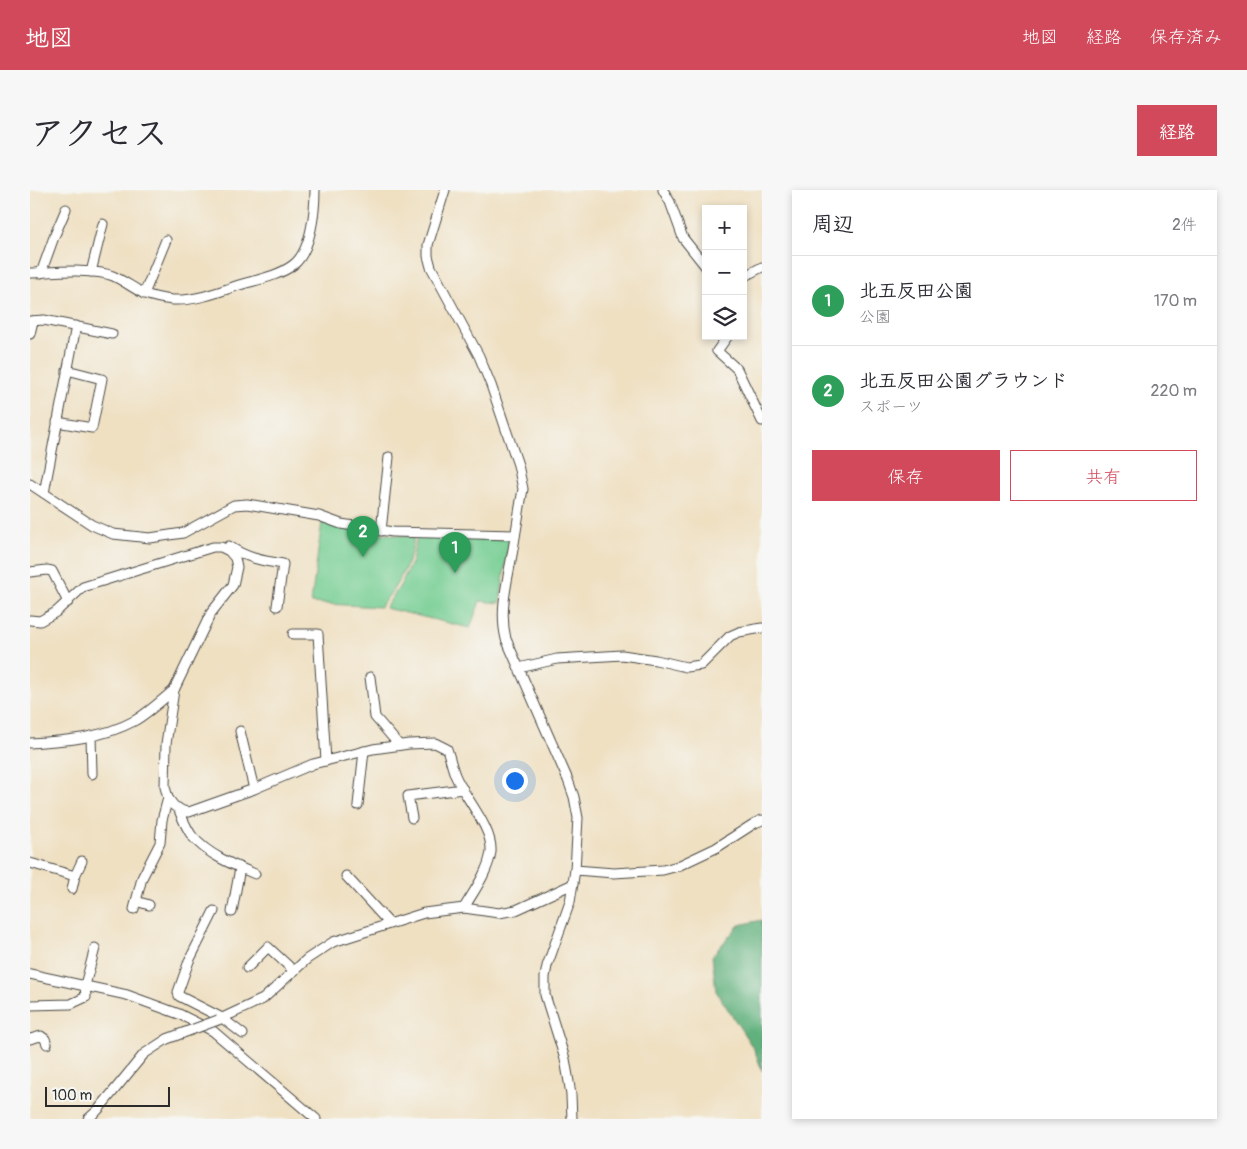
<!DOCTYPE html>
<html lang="ja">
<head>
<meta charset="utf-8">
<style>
	body { margin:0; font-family:Pangolin,"Klee One",sans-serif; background:#f7f7f7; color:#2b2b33 }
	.controls { position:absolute; right:15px; top:15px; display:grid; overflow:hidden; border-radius:0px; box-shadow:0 2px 8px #0003 }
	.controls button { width:45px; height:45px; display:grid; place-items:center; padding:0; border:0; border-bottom:1px solid #e1e1e2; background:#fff; color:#2b2b33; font:25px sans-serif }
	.scale { position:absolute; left:15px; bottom:12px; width:125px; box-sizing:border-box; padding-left:5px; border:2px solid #2b2b2b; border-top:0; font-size:14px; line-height:18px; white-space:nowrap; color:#2b2b2b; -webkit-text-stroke:4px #f6f6f2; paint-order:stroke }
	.you { position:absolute; left:484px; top:590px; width:18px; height:18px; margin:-12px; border:4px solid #fff; border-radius:50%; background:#1a73e8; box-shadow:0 0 0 8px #1a73e833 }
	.badge { display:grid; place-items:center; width:32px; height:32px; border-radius:50%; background:#d1495b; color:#fff; font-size:16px; font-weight:700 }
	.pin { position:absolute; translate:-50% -41px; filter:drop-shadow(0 1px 2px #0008) }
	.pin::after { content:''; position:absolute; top:26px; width:18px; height:15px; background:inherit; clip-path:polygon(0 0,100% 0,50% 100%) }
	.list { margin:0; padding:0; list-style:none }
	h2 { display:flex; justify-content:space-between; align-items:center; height:65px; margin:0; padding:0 20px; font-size:21px }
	h2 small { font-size:16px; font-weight:400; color:#7c7c81 }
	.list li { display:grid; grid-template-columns:32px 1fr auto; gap:15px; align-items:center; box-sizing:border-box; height:90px; padding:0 20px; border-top:1px solid #e1e1e2 }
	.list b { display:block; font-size:19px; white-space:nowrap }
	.list p { margin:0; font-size:16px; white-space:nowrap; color:#7c7c81 }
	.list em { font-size:16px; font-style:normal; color:#7c7c81 }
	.actions { display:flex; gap:10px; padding:15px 20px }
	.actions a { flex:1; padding:11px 0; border:1px solid #d1495b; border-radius:0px; text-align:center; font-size:18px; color:#d1495b }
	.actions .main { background:#d1495b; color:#fff }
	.icon { flex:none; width:28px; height:28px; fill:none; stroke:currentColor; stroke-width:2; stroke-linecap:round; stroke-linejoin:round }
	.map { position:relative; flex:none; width:732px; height:929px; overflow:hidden; border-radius:0px }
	header { display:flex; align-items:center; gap:30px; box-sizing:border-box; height:70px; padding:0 25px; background:#d1495b; color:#fff }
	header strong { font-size:24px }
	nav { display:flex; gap:28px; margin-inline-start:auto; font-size:18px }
	.intro { display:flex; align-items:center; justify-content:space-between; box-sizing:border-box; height:120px; padding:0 30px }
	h1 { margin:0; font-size:35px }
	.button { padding:12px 22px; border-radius:0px; background:#d1495b; color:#fff; font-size:18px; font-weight:700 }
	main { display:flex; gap:30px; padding:0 30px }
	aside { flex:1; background:#fff; border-radius:0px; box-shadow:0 2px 8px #0003 }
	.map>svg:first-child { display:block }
</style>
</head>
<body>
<header>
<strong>地図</strong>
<nav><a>地図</a><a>経路</a><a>保存済み</a></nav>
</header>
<div class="intro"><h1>アクセス</h1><a class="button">経路</a></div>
<main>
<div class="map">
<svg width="732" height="929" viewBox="0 0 732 929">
	<rect width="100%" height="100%" fill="#f6f6f2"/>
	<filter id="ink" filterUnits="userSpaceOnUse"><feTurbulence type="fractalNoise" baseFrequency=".02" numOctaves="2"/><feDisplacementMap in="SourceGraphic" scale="10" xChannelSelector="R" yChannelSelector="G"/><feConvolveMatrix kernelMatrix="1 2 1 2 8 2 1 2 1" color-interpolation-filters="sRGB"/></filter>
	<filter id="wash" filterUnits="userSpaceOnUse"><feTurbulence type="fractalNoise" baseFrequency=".0096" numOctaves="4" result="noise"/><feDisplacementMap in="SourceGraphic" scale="20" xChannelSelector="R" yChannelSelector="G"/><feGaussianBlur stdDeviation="1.12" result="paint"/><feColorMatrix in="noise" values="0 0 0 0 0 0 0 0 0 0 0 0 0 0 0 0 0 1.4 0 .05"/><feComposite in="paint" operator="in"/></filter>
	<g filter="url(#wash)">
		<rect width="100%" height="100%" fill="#efe0c2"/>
		<g fill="#76ce93" stroke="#507c5f">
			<path d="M292,332L319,340L384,347C381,374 367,396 350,417L281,413Z"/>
			<polygon points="387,347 479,349 470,413 450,411 440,438 355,418 370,396 382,371"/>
		</g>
		<polygon fill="#60b17d" stroke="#466e54" points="732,730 732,881 725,861 686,801 682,766 709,735"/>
	</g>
	<g filter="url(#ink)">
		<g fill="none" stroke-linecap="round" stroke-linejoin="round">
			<g stroke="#484642" stroke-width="11">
				<g id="minor">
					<path d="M415,0L398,55V66L401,77L449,166L461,195L488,275L493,299C489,321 486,343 482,365C477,393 469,421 476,449L538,590L544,607L548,628L545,680L540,712L517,776L515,787V805L535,869L539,892L541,905L542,929"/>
					<polyline points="633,0 640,12 653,48 676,77"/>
					<polyline points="61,82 73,34"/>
					<path d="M0,83C22,82 65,78 83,86C94,91 103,98 113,103C122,107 133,109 143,110C164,111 186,103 206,96C225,90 247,87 263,75C281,62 285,21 285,0"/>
					<polyline points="11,83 24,47 36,19"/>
					<polyline points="713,87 732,77"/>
					<polyline points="114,104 136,50"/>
					<polyline points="0,131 14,130 82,144"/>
					<polyline points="0,144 3,131"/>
					<polyline points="698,146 687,161 707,179 732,231"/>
					<polyline points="27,232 62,238 72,189 37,180"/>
					<polyline points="0,294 62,335 83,344 120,348 153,343 204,315 217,314 289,326 311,334 363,342 485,345"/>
					<polyline points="14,303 46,136"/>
					<polyline points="351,341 359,267"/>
					<path d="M199,356C216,368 233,371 253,374L247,416"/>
					<polyline points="0,382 17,380 22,381 38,412"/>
					<path d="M0,430L10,431L26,422L53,397L183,357H191L199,361L205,368L207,377L203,395L181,423L144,500L136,554L135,597L138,608L144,616L153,621L159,622L224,599L283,574L343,559L379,554L405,553L417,559C420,568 422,577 425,585C434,607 463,638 461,662C458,682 444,701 434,718"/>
					<polyline points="263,444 288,444 296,571"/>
					<polyline points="489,478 527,469 592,465 626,470 656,477 671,475 700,446 709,442 732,438"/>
					<polyline points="340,487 345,527 369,555"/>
					<polyline points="210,541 224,599"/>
					<polyline points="61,546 62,584"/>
					<path d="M0,553C35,551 73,548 104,531C118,523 132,510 144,500"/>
					<polyline points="328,615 334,561"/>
					<path d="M148,618C152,627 156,638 162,646C178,665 203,675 225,684"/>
					<polyline points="382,628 378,606 433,599"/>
					<polyline points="0,673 45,686 42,699"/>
					<polyline points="545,680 584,683 633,680 648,676 686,658 725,633 732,630"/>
					<polyline points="45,686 52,671"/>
					<polyline points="316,686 359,733"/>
					<polyline points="106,711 119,715"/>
					<polyline points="104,719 112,688 130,653 132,630 138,608"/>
					<polyline points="184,721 159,771 148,802 149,806 192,828 213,844"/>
					<polyline points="202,722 210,678"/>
					<polyline points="217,778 238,757 264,781"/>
					<polyline points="0,784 97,805 149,824 183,841 286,929"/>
					<polyline points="0,815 41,814 56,807 55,795 65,758"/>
					<polyline points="188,830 233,809 277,769 303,752 394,723 434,718 469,723 486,720 543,694"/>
					<polyline points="0,849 11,846 15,849 17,854"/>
					<polyline points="58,929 68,920 114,864 137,849 153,843"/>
				</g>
			</g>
			<use href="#minor" stroke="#fff" stroke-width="9"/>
			<g stroke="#484642" stroke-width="11" stroke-linecap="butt">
				<polyline id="minor-bridge" points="153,843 188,830"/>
			</g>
			<use href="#minor-bridge" stroke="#fff" stroke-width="9"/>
		</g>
	</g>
</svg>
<div class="controls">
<button>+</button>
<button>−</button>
<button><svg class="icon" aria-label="layers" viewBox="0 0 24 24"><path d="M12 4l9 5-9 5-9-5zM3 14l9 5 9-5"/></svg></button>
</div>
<div class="scale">100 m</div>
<div class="you"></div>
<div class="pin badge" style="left:425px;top:383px;background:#2e9e5b">1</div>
<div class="pin badge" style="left:333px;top:367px;background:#2e9e5b">2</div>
</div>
<aside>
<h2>周辺<small>2件</small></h2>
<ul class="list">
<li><span class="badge" style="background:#2e9e5b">1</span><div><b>北五反田公園</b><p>公園</p></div><em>170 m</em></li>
<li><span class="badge" style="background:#2e9e5b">2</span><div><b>北五反田公園グラウンド</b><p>スポーツ</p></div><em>220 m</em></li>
</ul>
<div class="actions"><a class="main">保存</a><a>共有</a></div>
</aside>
</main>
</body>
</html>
